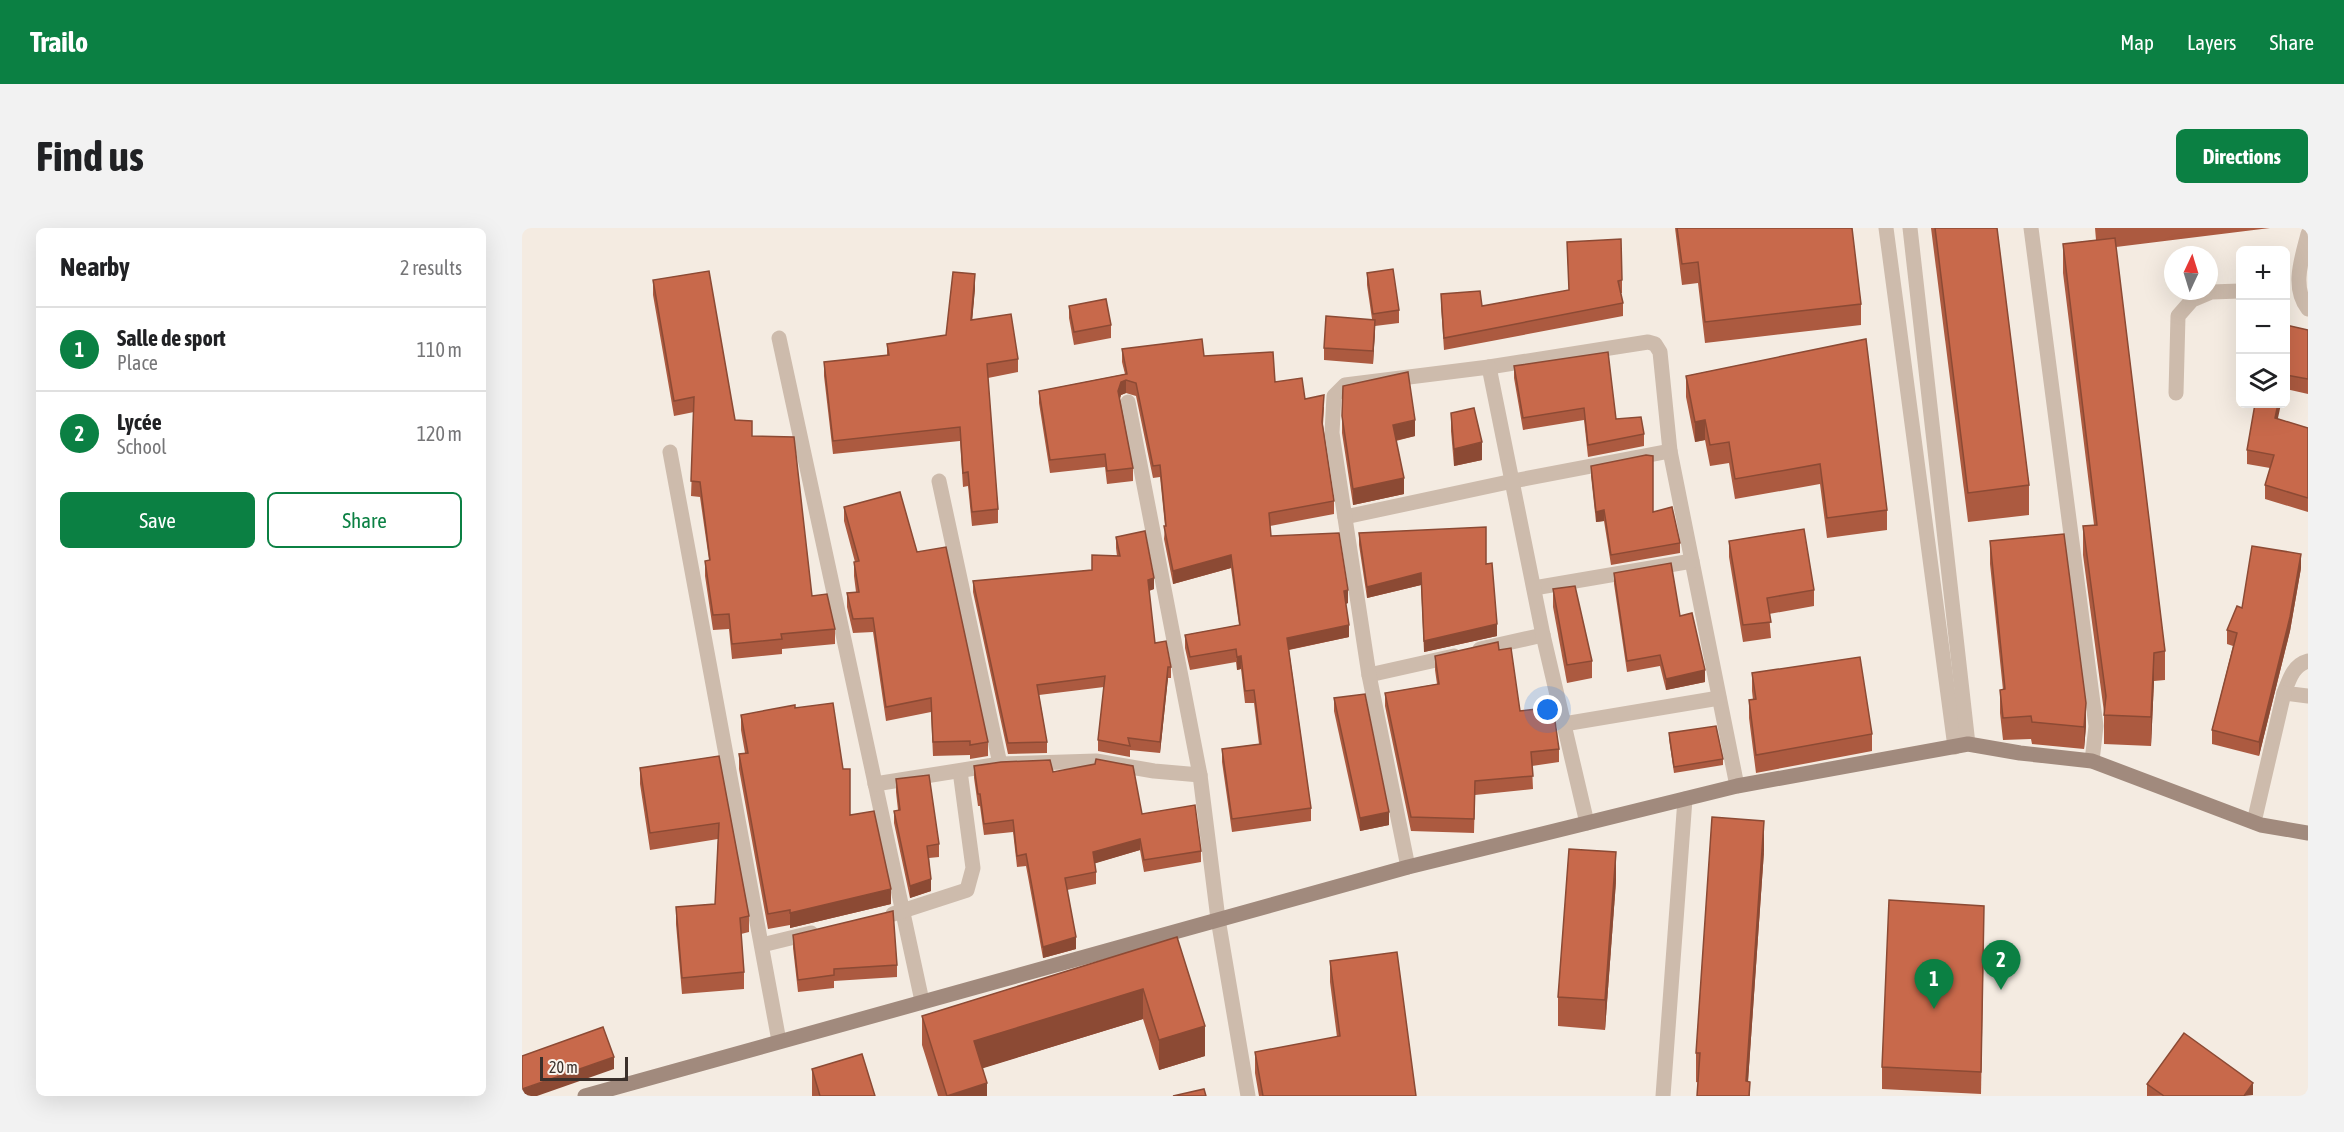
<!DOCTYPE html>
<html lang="en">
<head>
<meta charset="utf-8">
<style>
	body { margin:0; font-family:"Asap Condensed",sans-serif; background:#f2f2f2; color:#202124 }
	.controls { position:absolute; right:18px; top:18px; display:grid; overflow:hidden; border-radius:9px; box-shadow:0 6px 24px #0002 }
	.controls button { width:54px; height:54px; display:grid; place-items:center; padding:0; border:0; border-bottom:2px solid #e0e0e0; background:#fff; color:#202124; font:30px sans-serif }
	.compass { position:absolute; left:1642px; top:18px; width:54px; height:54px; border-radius:50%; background:#fff; box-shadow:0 6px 24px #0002; rotate:4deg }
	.scale { position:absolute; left:18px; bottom:15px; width:88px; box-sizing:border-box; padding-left:6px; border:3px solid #3b302b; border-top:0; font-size:16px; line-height:21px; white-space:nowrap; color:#3b302b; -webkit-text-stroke:4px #fbf5ee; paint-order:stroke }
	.you { position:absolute; left:1026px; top:482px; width:21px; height:21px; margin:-15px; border:4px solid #fff; border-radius:50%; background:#1a73e8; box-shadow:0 0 0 9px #1a73e833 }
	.badge { display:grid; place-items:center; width:39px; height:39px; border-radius:50%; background:#0b8043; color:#fff; font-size:20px; font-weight:700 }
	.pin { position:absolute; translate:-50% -50px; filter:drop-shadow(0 2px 3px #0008) }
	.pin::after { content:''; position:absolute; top:32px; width:21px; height:18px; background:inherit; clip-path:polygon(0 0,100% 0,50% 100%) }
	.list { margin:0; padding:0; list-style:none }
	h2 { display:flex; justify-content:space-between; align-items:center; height:78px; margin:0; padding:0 24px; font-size:26px }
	h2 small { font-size:20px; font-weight:400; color:#757577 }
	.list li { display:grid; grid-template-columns:39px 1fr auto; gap:18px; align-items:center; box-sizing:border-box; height:84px; padding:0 24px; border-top:2px solid #e0e0e0 }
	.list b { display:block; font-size:22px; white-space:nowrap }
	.list p { margin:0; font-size:20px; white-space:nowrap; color:#757577 }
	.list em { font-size:20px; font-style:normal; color:#757577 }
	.actions { display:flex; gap:12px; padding:18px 24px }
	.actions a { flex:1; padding:14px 0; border:2px solid #0b8043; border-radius:9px; text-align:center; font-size:21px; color:#0b8043 }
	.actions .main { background:#0b8043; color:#fff }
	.icon { flex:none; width:33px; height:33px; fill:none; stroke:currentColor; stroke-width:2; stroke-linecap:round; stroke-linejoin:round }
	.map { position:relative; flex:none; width:1786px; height:868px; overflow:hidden; border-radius:9px }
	header { display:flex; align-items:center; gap:36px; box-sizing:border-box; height:84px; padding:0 30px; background:#0b8043; color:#fff }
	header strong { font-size:28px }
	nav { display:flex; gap:33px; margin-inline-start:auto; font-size:21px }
	.intro { display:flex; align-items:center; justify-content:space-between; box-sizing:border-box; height:144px; padding:0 36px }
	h1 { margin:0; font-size:42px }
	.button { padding:15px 27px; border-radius:9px; background:#0b8043; color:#fff; font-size:21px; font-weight:700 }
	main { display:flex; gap:36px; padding:0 36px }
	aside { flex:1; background:#fff; border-radius:9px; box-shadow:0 6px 24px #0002 }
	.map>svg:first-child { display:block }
</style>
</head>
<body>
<header>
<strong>Trailo</strong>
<nav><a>Map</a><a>Layers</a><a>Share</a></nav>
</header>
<div class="intro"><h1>Find us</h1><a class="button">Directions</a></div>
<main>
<aside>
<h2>Nearby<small>2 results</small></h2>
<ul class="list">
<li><span class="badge">1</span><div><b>Salle de sport</b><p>Place</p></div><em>110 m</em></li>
<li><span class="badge">2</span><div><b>Lycée</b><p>School</p></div><em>120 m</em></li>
</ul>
<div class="actions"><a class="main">Save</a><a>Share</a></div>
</aside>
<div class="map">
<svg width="1786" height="868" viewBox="0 0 1786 868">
	<rect width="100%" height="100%" fill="#f4ebe1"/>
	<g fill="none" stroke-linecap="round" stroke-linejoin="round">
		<g stroke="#cdbbac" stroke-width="15">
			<polyline points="1364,0 1433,519"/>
			<polyline points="1388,0 1446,516"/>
			<polyline points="1509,0 1574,498 1570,533"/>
			<path d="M1786,6C1780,30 1769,59 1786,81"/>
			<polyline points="257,110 400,773"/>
			<polyline points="967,139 1126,114 1133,116 1138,124 1148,223 1215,558"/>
			<polyline points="1654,165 1656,88 1670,72 1689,64 1718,63"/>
			<polyline points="606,174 678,547"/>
			<polyline points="148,224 257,813"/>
			<polyline points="417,253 478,536 574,533 632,543 678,547 696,691 726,868"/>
			<polyline points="823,289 991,253 1148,223"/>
			<polyline points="1012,360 1170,333"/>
			<polyline points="958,421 1021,407"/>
			<path d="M1786,433C1771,437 1767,452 1762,465L1786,468"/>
			<polyline points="847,447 932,428"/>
			<polyline points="1042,496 1197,470"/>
			<polyline points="353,556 472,537"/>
			<polyline points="1732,594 1762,465"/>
			<polyline points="886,639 847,447 810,205 812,168 823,157 967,139 1021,407 1065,595"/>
			<polyline points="371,686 445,662 451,640 438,543"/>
			<polyline points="240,717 289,705"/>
			<polyline points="1141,868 1163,571"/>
		</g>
		<polyline stroke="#a18a7d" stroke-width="15" points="63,868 886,639 1215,558 1446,516 1498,525 1570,533 1739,597 1786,605"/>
	</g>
	<g fill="#ac5a40">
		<polygon points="1153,0 1330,0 1339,76 1339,97 1183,115 1176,55 1160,57"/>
		<polygon points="1409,0 1475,0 1507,257 1507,287 1446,294"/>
		<polygon points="1573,0 1748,0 1594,19 1643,423 1643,452 1632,453 1629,518 1582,516 1582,484 1561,327 1561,298 1572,297 1541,45 1541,16 1574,12"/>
		<polygon points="1045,14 1100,52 1100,65 1099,65 1101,75 1101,88 922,122 919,78 919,66 960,78 1047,62"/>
		<polygon points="845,45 877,82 877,95 853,98 851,136 802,132 802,120 850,91 845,57"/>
		<polygon points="131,52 213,192 230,208 290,368 313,401 313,416 260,421 260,426 210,431 207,401 191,402 183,348 183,333 187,332 178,269 169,268 172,184 152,188 131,67"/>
		<polygon points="453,60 450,92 496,131 496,144 466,150 476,281 476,295 450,298 446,258 441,259 438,213 311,226 302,148 302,134 365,127 365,116 424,107"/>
		<polygon points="547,78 589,97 589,110 552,117 547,90"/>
		<polygon points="1764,97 1786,102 1786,166 1764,161"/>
		<polygon points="1344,111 1365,282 1365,302 1305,310 1298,256 1213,271 1207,235 1188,238 1183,212 1173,214 1164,169 1164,148"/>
		<polygon points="600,121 682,128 753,154 783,171 802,179 801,197 812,273 812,286 748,298 749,308 826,375 824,376 827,409 767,422 789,580 789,593 710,604 700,534 700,521 737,516 732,475 723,475 719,441 715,442 714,434 668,442 663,420 663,407 717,397 709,340 651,356 642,311 643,298 638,249 631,250 614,168 604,165 599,167 598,171 611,240 611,253 585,256 583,239 528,245 517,175 517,163 603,146 600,134"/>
		<polygon points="992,138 1122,206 1122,218 1066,229 1062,192 1001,202 992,150"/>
		<polygon points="929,185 960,232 932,238 929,203"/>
		<polygon points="820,188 893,208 874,213 882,266 831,277 820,205"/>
		<polygon points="1756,191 1786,200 1786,284 1743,271 1743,257 1748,240 1725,236 1725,222"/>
		<polygon points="1069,238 1131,284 1158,315 1158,325 1089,337 1082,293 1074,294 1069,248"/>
		<polygon points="322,279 395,324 466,514 466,528 448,531 448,527 411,528 409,484 364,493 351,404 331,405 325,379 325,365 334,364 332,348 332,334 333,334 322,293"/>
		<polygon points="837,305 964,336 975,408 902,424 899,357 845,370 837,317"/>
		<polygon points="594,309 632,361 627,363 633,415 649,439 649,450 646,450 638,525 608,522 608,529 576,523 576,512 582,459 517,467 525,514 525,525 486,526 451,364 451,353 570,342 595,328 594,320"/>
		<polygon points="1207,313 1292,362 1292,378 1247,386 1249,410 1221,414 1207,329"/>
		<polygon points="1468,313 1564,498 1562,521 1510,516 1509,511 1481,512 1478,485 1478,462 1481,462 1468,336"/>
		<polygon points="1779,340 1768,403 1737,528 1690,516 1690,502 1711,418 1705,416 1705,402 1720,380"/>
		<polygon points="1092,345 1158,388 1183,454 1144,462 1138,438 1105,444 1092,356"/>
		<polygon points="1031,361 1070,433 1070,450 1045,455 1031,379"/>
		<polygon points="977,422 998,483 1037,521 1037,534 1010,538 1011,561 953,567 952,605 889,603 863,478 863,465 915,456 913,442 913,428"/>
		<polygon points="1230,445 1350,506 1350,523 1234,545 1227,490 1227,472 1231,472 1230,463"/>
		<polygon points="812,470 867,597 838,603 812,483"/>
		<polygon points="273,480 328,587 369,676 268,700 268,697 246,701 217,541 217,526 223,525 219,502 219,487"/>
		<polygon points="1147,505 1201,531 1201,537 1152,545 1147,511"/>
		<polygon points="197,528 227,688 227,704 219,706 222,744 222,761 160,766 154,696 154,679 193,676 196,611 128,622 118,556 118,540"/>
		<polygon points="452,538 531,544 620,586 679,623 679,634 622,644 618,622 573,635 574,644 574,656 545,662 554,721 521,730 504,638 495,639 491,604 462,607 458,578 456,578 452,550"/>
		<polygon points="374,551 417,616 417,629 407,630 409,663 388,670 372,595 372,583 376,582 374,564"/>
		<polygon points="1242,623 1226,853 1228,868 1174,854 1174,825"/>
		<polygon points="1094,653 1083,802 1036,798 1036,769"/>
		<polygon points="1462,700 1459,866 1360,861 1360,839"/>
		<polygon points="271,707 375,737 375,749 312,753 312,760 276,764 271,720"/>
		<polygon points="655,709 683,828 637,842 621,791 460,840 465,868 416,868 400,817 400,788"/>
		<polygon points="808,733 894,868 737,868 733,845 733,824 815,809 808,754"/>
		<polygon points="290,841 353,868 290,868"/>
		<polygon points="1625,856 1731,867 1625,868"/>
	</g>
	<g fill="#8c4a34">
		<polygon points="453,46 453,60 449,106 449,92"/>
		<polygon points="853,92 853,104 851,136 851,123"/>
		<polygon points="604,152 604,165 599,167 596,175 596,163 599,154"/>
		<polygon points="1756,176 1759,176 1753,204 1753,190"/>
		<polygon points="893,192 893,208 871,213 871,197"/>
		<polygon points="1183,192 1183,212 1173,214 1173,194"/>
		<polygon points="960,214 960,232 932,238 932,221"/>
		<polygon points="882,250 882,266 831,277 831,261"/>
		<polygon points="1082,282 1082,293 1074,294 1074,284"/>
		<polygon points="1779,326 1779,340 1768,403 1737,528 1737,514"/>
		<polygon points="709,327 709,340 651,356 651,343"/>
		<polygon points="899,345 899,357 845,370 845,359"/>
		<polygon points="632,350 632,361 626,363 626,352"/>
		<polygon points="826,362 826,375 822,376 822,363"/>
		<polygon points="975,396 975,408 902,424 902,413"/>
		<polygon points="827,397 827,409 765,422 765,410"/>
		<polygon points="1632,425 1632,453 1629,518 1629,489"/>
		<polygon points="719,428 719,441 715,442 715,429"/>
		<polygon points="646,439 646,450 638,525 638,514"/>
		<polygon points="1183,442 1183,454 1144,462 1144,451"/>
		<polygon points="1564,475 1564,498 1562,521 1562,499"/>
		<polygon points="867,584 867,597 838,603 838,590"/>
		<polygon points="1242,593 1242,623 1225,868 1224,853"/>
		<polygon points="618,611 618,622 571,636 571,624"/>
		<polygon points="1094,624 1094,653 1083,802 1083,772"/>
		<polygon points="409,651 409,663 388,670 388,658"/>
		<polygon points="369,661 369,676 268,700 268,685"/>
		<polygon points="554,709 554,721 521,730 521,719"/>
		<polygon points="621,761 621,791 452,843 452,813"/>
		<polygon points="683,798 683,828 637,842 637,812"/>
		<polygon points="92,829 92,841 15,868 0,868 0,861"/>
		<polygon points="465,855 465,868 425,868"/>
		<polygon points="1731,855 1731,867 1722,868"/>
	</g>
	<g fill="#c8694b" stroke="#8c4a34" stroke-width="1.5">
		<polygon points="1155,0 1330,0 1339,76 1183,94 1176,34 1160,36"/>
		<polygon points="1413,0 1475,0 1507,257 1446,265"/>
		<polygon points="1593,10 1643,423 1632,425 1629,489 1582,487 1584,468 1561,298 1575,297 1541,16"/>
		<polygon points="1099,11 1100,52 1096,53 1101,75 922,110 919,66 958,63 960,78 1047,62 1045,14"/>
		<polygon points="871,41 877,82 851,86 845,45"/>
		<polygon points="187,43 213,192 230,193 230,208 272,209 290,368 305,366 313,401 259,406 260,411 210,416 207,386 191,387 183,333 188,332 178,254 169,253 172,169 152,173 131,52"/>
		<polygon points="431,44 453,46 449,92 489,86 496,131 465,136 476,281 450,284 446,244 441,245 438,199 311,213 302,134 367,127 365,116 424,107"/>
		<polygon points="584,71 589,97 552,104 547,78"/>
		<polygon points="804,88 853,92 851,123 802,120"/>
		<polygon points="1764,97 1786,102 1786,151 1764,147"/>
		<polygon points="680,111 682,128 751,124 753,154 780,150 783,171 802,167 800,194 812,273 747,285 749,308 817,305 826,362 822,363 827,397 765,410 789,580 710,591 700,521 739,516 732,462 723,463 719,428 715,429 714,421 668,429 663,407 718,397 709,327 651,343 642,298 644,298 638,237 631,238 614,155 604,152 599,154 596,163 611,240 585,243 583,226 528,232 517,163 605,146 600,121"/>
		<polygon points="1344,111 1365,282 1305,290 1298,236 1213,251 1207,214 1188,217 1183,192 1173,194 1164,148"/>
		<polygon points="1086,124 1094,191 1119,189 1122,206 1066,217 1062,180 1001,190 992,138"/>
		<polygon points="886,144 893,192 871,197 882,250 831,261 820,188 821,158"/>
		<polygon points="1733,176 1756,176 1753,190 1786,200 1786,270 1743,257 1752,227 1725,222"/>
		<polygon points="952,180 960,214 932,221 929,185"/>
		<polygon points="1124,227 1131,228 1131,284 1150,279 1158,315 1089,327 1082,282 1074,284 1069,238"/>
		<polygon points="378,264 395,324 424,319 466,514 448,517 448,513 411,514 409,470 364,479 351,390 331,391 325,365 337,364 332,334 337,333 322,279"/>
		<polygon points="964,299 964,336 970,335 975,396 902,413 899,345 845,359 837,305"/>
		<polygon points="1282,301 1292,362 1245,370 1249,394 1221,397 1207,313"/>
		<polygon points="623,303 632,350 626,352 633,415 644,413 649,439 646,439 638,514 606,510 608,518 576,512 583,448 515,457 525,514 486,515 451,353 570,342 570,327 598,328 594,309"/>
		<polygon points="1542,306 1564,475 1562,499 1510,494 1509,488 1481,490 1478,462 1483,461 1468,313"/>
		<polygon points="1730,318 1779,326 1768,389 1737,514 1690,502 1715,405 1705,402 1715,378 1720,380"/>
		<polygon points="1149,335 1158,388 1170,385 1183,442 1144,451 1138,427 1105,433 1092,345"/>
		<polygon points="1053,358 1070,433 1045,437 1031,361"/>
		<polygon points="976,414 977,422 989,420 998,483 1031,479 1037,521 1009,524 1011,548 953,553 952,591 889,589 863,465 917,456 913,428"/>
		<polygon points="1338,429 1350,506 1234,527 1227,472 1234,471 1230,445"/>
		<polygon points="843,466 867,584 838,590 812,470"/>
		<polygon points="311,475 321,541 328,541 328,587 352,583 369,661 268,685 268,682 246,686 217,526 226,525 219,487 273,477 273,480"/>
		<polygon points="1194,498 1201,531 1152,539 1147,505"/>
		<polygon points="197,528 227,688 218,690 222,744 160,750 154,679 193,676 197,595 128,605 118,540"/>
		<polygon points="574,531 611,538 620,586 673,577 679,623 622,632 618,611 571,624 574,644 543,650 554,709 521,719 504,626 495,628 491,592 462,596 458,566 456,566 452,538 479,534 528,532 531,544 573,536"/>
		<polygon points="407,547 417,616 405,618 409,651 388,658 372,583 378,582 374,551"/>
		<polygon points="1190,589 1242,593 1224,853 1228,854 1227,868 1175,868 1178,825 1174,825"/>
		<polygon points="1047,621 1094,624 1083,772 1036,769"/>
		<polygon points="1367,672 1462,678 1459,844 1360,839"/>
		<polygon points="371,683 375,737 312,741 312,747 276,752 271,707"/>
		<polygon points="655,709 683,798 637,812 621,761 452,813 465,855 425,868 400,788"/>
		<polygon points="875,724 894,868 741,868 733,824 818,808 808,733"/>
		<polygon points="81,799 92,829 0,861 0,828"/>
		<polygon points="1662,805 1731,855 1722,868 1642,868 1625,856"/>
		<polygon points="340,826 353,868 298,868 290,841"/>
		<polygon points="682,861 684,868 651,868"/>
	</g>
</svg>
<div class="controls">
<button>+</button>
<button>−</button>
<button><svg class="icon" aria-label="layers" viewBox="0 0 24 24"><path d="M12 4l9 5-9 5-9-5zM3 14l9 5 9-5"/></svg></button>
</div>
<svg class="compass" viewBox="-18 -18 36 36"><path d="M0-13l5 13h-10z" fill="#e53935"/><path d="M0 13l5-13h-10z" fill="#757577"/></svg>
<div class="scale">20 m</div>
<div class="you"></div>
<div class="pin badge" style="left:1412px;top:781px">1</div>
<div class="pin badge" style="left:1479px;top:762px">2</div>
</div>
</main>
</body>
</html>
